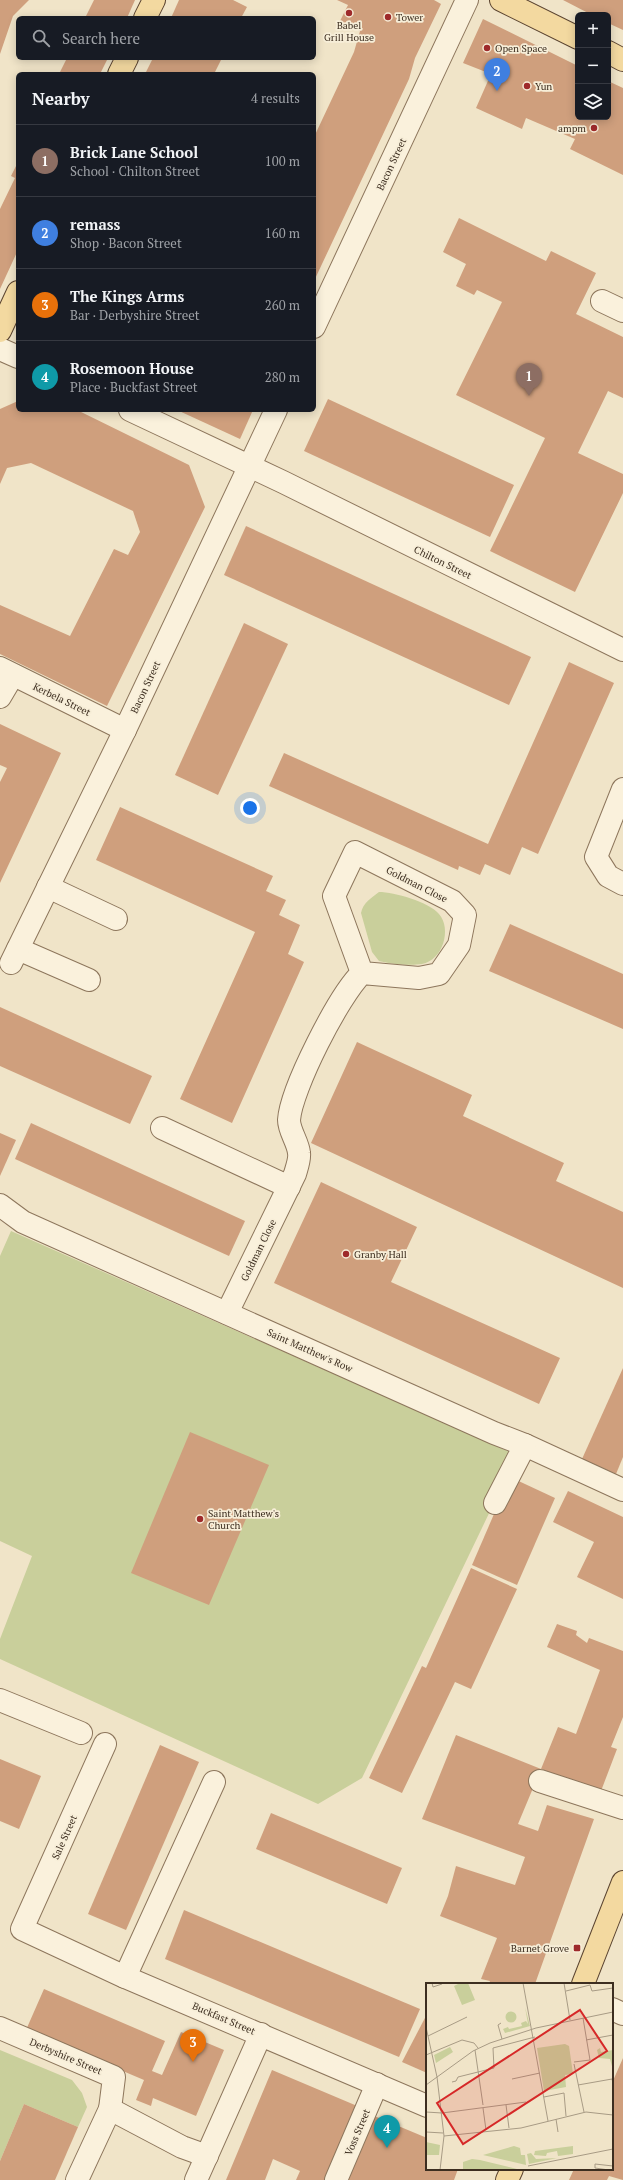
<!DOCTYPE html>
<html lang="en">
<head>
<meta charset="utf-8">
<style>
	body { margin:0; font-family:"PT Serif",serif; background:#20242c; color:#f1f3f6 }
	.controls { position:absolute; right:12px; top:12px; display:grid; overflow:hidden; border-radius:6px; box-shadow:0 2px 10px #0003 }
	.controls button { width:36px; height:36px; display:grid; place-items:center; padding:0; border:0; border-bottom:1px solid #363941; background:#171b24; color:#f1f3f6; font:20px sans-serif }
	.you { position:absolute; left:250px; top:808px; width:14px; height:14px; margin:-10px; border:3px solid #fff; border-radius:50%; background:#1a73e8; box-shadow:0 0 0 6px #1a73e833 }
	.badge { display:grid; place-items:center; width:26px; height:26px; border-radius:50%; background:#7c3aed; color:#fff; font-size:13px; font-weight:700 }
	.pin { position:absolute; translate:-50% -33px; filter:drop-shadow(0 1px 2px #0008) }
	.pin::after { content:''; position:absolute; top:21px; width:14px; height:12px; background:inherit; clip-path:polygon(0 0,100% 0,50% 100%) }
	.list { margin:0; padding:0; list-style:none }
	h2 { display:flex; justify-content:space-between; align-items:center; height:52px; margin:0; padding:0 16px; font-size:17px }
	h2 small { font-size:13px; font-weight:400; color:#9ea1a6 }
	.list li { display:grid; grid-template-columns:26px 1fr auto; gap:12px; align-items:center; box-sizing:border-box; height:72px; padding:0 16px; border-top:1px solid #363941 }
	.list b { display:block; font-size:15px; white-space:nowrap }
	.list p { margin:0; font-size:13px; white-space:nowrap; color:#9ea1a6 }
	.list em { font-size:13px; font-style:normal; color:#9ea1a6 }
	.icon { flex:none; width:22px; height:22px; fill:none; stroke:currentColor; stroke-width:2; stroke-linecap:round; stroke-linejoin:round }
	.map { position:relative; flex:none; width:623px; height:2180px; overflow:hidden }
	.search { position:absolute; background:#171b24; box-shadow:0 2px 10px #0003; left:16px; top:16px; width:300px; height:44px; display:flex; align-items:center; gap:10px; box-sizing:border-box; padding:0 14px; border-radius:6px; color:#9ea1a6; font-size:15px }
	.panel { position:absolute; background:#171b24; box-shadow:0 2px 10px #0003; left:16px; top:72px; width:300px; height:340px; border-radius:6px }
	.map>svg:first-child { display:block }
</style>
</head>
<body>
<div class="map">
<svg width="623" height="2180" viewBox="0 0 623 2180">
	<rect width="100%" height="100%" fill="#f0e4c8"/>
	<g fill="#c9cf9b">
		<path d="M379,892C394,892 429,902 439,914C452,929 443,960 422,964C410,966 391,964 379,961L372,952L361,913C363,903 371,898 379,892Z"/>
		<polygon points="11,1231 517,1455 362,1778 318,1804 0,1659 0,1639 32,1556 0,1541 0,1256"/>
		<polygon points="0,2050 72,2080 82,2093 87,2107 78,2127 24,2104 0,2161"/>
	</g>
	<g fill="#cf9f7d">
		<polygon points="0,0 29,0 13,16 0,54"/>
		<polygon points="94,0 135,0 127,18 85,18"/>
		<polygon points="179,0 233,0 247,7 241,18 171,18"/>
		<polygon points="337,0 434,0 441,4 415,58 409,79 314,281 314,137 354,52 360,31 340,21 348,5"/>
		<polygon points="563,0 623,0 623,30 608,23 608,15 592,15"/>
		<polygon points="483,19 578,66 578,117 608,117 608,81 623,88 623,175 570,149 575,139 526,118 522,129 476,108 491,74 463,63"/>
		<polygon points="67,58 108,58 100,74 59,74"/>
		<polygon points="153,58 222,58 214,74 145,74"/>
		<polygon points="18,162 18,250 0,289 0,209 15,178 11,176"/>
		<polygon points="459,218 546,261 551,251 596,273 576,314 623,337 623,398 608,391 578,453 623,474 623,493 575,592 490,551 545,438 456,395 502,302 477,290 474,295 456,286 466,264 443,252"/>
		<polygon points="328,399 514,485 490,537 304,451"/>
		<polygon points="18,401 18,410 77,410 189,465 205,507 107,706 0,654 0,605 70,636 114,549 128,555 140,532 133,511 31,463 7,468 0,484 0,409"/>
		<polygon points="177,410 253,410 240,439"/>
		<polygon points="246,526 531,657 509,705 224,575"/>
		<polygon points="244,623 288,644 218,795 175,775"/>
		<polygon points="569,662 614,683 538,854 522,847 510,875 485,864 480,875 459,866 458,870 269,786 284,753 488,844"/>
		<polygon points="0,724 61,753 0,883 0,782 7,768 0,765"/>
		<polygon points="120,807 273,876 266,891 286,900 279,915 300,925 288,954 304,962 232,1123 180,1099 255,932 96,860"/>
		<polygon points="510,924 623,974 623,1029 489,971"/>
		<polygon points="0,1007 152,1076 130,1124 0,1066"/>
		<polygon points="357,1042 472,1095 463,1116 564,1163 556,1181 623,1212 623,1288 311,1143"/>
		<polygon points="31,1123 245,1221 229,1256 15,1159"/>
		<polygon points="0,1133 16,1140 0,1176"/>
		<polygon points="321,1182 417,1227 391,1282 560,1358 539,1404 274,1283"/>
		<polygon points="623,1368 623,1457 616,1474 582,1459"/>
		<polygon points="190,1432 269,1465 209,1605 131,1573"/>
		<polygon points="510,1477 555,1498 517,1585 472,1565"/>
		<polygon points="568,1491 623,1517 623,1599 577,1577 594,1542 553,1522"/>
		<polygon points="471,1568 517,1589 471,1689 455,1682 402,1793 369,1778 422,1666 426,1668"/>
		<polygon points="557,1624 577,1631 576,1635 587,1643 589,1638 623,1651 623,1717 611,1747 617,1749 601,1791 541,1769 558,1727 576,1734 600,1670 547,1647"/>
		<polygon points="456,1735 541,1769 518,1824 538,1831 547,1805 594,1819 535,1984 489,1984 490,1981 481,1979 497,1938 440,1916 448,1896 456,1866 515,1885 525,1857 422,1819"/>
		<polygon points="160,1745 199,1762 126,1930 88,1914"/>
		<polygon points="0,1759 41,1776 19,1829 0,1821"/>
		<polygon points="271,1813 402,1868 387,1904 256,1849"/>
		<polygon points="184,1910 420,2009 399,2057 165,1959"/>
		<polygon points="44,1989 165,2041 152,2071 162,2075 181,2032 224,2050 196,2116 153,2098 151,2106 136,2100 144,2080 26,2030"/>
		<polygon points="427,2014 427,2073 402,2062"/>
		<polygon points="623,2058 623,2180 609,2176 607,2180 569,2180 574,2169 612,2169 612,2083"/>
		<polygon points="272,2070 362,2108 331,2180 296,2180 300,2171 273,2159 265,2180 226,2180"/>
		<polygon points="24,2104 78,2127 55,2180 0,2180 0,2161"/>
		<polygon points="372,2115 427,2138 427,2169 458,2169 454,2180 348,2180"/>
	</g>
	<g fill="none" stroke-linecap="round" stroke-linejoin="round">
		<g stroke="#8d765c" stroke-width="24">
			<g id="minor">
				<polyline points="602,301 623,311"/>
				<polyline points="314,327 467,0"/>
				<polyline points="0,349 18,357"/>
				<polyline points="130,410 283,482 623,650"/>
				<polyline points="0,668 125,730"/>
				<polyline points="0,697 13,675"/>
				<polyline points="623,789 596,857 608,876 623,884"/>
				<polyline points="48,887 116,919"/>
				<polyline points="18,949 89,980"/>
				<polyline points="11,963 125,730 276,410"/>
				<polyline points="162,1128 289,1187"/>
				<polyline points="0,1205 23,1222 494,1433 525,1445 623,1490"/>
				<path d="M227,1313L295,1174C297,1167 300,1159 299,1153C298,1142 289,1131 289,1120C291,1089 339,995 362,973L419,978L439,974L459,945L465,915L452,901L355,852L334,896L362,973"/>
				<polyline points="495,1503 525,1445"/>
				<polyline points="0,1700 81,1733"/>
				<polyline points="105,1744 22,1929 125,1977 427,2106"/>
				<polyline points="540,1781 623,1808"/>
				<polyline points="125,1977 214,1782"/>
				<polyline points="612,2009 623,2014"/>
				<polyline points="0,2028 114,2077 110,2109 182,2147 207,2156"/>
				<polyline points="77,2180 110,2109"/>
				<polyline points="196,2180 261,2034"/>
				<polyline points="336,2180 377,2084"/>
			</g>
		</g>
		<g stroke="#5b4430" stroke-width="24">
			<g id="major">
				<polyline points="501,0 578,38"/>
				<polyline points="145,18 154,0"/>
				<polyline points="608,52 623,60"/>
				<polyline points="119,74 127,58"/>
				<polyline points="0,331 18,292"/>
				<polyline points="583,1984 623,1882"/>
				<polyline points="507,2180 512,2169"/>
			</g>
		</g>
		<use href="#minor" stroke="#faf1dc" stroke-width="22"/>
		<use href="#major" stroke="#f3d9a0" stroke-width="22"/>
	</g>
	<g fill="#9e2a2b" stroke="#f7eed8" stroke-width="1.5">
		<circle cx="349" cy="13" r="4"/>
		<circle cx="388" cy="17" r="4"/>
		<circle cx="487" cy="48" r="4"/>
		<circle cx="527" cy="86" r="4"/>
		<circle cx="594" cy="128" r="4"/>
		<circle cx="346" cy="1254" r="4"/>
		<circle cx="200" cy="1519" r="4"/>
		<rect x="573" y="1944" width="8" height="8" rx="2"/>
	</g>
	<g text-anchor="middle" stroke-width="3.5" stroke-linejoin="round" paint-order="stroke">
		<g font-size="10" fill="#3d2e20" stroke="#f7eed8" text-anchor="start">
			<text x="396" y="21">Tower</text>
			<text x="349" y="29" text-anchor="middle">Babel<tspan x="349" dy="12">Grill House</tspan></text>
			<text x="495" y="52">Open Space</text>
			<text x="535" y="90">Yun</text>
			<text x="586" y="132" text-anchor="end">ampm</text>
			<text x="354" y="1258">Granby Hall</text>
			<text x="208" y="1517">Saint Matthew's<tspan x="208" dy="12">Church</tspan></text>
			<text x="569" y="1952" text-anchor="end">Barnet Grove</text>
		</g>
		<g font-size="10" fill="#3d2e20" stroke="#f7eed8">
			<text transform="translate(391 164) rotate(-65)" y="4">Bacon Street</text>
			<text transform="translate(443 562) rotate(26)" y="4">Chilton Street</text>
			<text transform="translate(145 687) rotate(-65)" y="4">Bacon Street</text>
			<text transform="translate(62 699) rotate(26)" y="4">Kerbela Street</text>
			<text transform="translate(417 884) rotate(27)" y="4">Goldman Close</text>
			<text transform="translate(258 1250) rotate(-64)" y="4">Goldman Close</text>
			<text transform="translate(310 1350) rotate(24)" y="4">Saint Matthew's Row</text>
			<text transform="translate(64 1837) rotate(-66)" y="4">Sale Street</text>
			<text transform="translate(224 2018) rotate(23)" y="4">Buckfast Street</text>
			<text transform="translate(66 2056) rotate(23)" y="4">Derbyshire Street</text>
			<text transform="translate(357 2132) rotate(-67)" y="4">Voss Street</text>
		</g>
	</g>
	<g transform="translate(426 1983)">
		<rect width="187" height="187" fill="#f0e4c8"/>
		<path d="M34,0H42L49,17L36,22L28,3ZM99,24L104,43L79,50L77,46L82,44L83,46L96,43L95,40L100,38L102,41ZM79.5 34a5.5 5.5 0 1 1 11 0a5.5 5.5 0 1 1-11 0ZM139,61L143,63L147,91L139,92L140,104L118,108L111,65ZM24,64L27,69L10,80L8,72ZM174,65L175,69L187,67V87L184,76L173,75L171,67ZM0,159L14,162L13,172H0ZM88,163L94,165L95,172H99L100,182L57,172ZM147,163V171L132,173L131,168L121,170L120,173L108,172L109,168ZM105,170L110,176L131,175L103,181L101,171ZM46,176L54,177L95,187H37V179Z" fill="#c9cf9b"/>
		<path fill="none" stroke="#a89b85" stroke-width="1" d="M6,0L7,4L16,1M97,0L122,138M138,0L144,37M140,8L164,2L166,8L187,5M75,40L72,42L76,56M0,44L11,94M2,53L41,34M160,57L187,52M49,67L57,122M0,72L36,57L48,60L52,65M148,79L164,77L157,35M148,81L158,129M11,94L18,153L14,187M86,96L114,90M26,99L30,98L32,94L68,85L67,65L109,54M0,102L47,68L64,60L110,45L187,29M152,102L186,96L187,100M118,114L138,110L140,133M80,122L83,145M57,125L60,147M0,129L16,130L100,119M130,136L132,149M0,149L17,150M18,153L95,145L160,129L187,132M102,183L187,166M183,187L169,185V181L187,183"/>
		<path fill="#d62828" fill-opacity="0.15" stroke="#d62828" stroke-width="2" d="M154,27L181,68L37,161L11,120Z"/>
		<rect width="187" height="187" fill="none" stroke="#3d2e20" stroke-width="2"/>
	</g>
</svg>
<div class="controls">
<button>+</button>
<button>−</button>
<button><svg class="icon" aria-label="layers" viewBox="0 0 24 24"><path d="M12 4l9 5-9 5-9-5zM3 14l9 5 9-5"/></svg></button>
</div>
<div class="you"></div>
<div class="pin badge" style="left:529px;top:396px;background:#8d6e63">1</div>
<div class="pin badge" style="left:497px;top:91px;background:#3f7fe0">2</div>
<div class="pin badge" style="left:193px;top:2062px;background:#e8710a">3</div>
<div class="pin badge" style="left:387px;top:2148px;background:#0f9aa8">4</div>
<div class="search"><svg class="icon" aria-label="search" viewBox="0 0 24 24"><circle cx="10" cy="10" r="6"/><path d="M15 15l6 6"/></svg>Search here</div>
<section class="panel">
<h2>Nearby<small>4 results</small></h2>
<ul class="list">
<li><span class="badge" style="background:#8d6e63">1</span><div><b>Brick Lane School</b><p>School · Chilton Street</p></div><em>100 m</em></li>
<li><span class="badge" style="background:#3f7fe0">2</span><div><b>remass</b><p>Shop · Bacon Street</p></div><em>160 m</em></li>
<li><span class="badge" style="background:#e8710a">3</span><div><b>The Kings Arms</b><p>Bar · Derbyshire Street</p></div><em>260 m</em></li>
<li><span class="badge" style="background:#0f9aa8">4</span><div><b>Rosemoon House</b><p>Place · Buckfast Street</p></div><em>280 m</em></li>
</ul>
</section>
</div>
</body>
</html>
